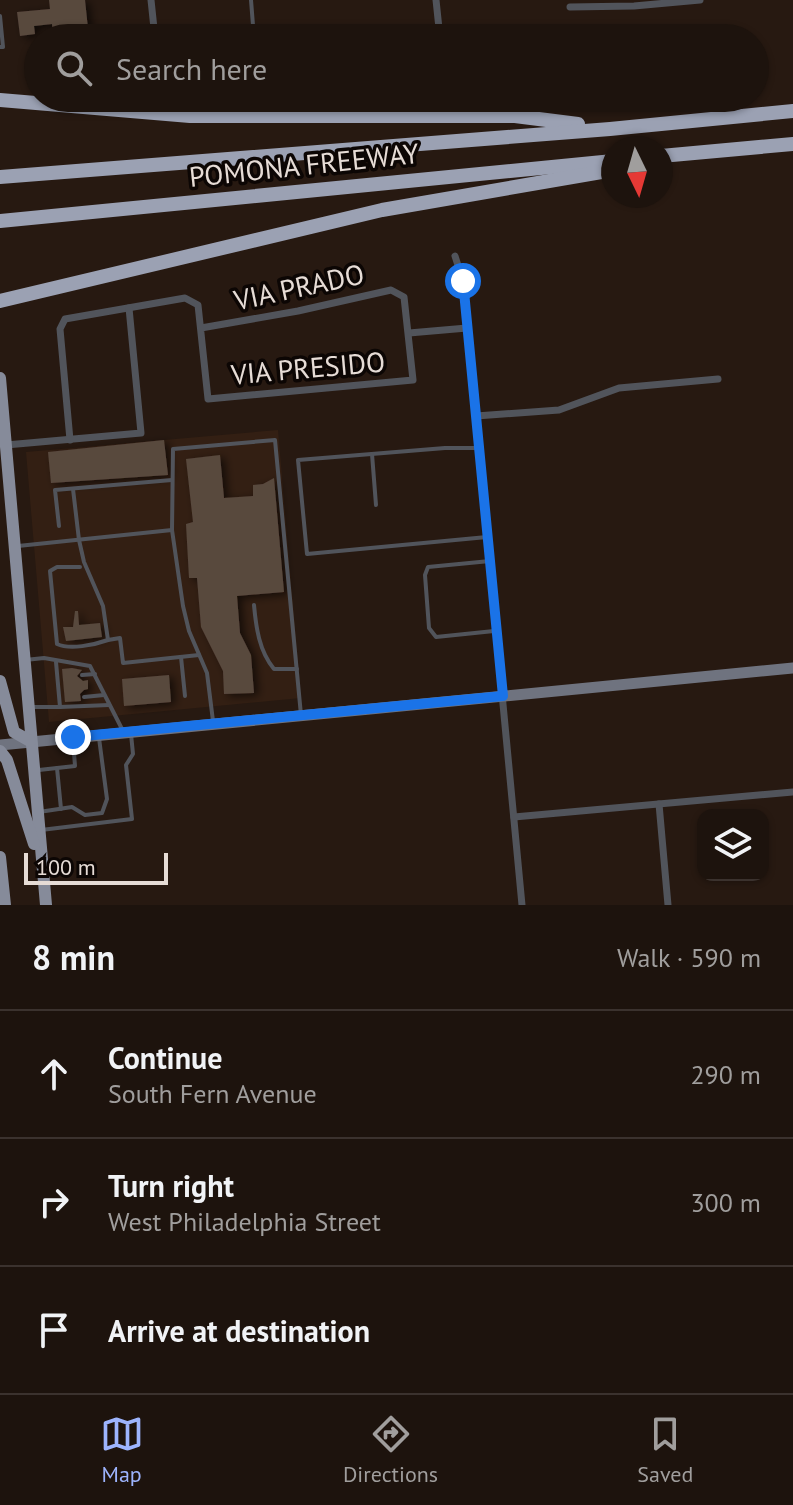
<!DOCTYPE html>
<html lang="en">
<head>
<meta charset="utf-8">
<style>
	body { margin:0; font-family:"PT Sans",sans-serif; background:#251c16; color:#f1f3f6 }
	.controls { position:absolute; right:24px; bottom:24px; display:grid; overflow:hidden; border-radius:16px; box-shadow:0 2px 6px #0004 }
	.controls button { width:72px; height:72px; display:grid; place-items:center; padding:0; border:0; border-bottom:2px solid #3b322e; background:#1d130d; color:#f1f3f6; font:40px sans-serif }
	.compass { position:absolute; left:601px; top:136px; width:72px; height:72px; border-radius:50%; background:#1d130d; box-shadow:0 2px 6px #0004; rotate:175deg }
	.scale { position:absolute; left:24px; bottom:20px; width:144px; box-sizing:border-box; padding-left:8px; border:4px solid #e6dcd6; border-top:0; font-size:22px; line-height:28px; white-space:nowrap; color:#e6dcd6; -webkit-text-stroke:6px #0c0604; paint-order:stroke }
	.stop { position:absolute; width:24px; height:24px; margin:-18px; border:6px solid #1a73e8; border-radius:50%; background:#fff }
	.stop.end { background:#1a73e8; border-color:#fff; box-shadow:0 2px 8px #0008 }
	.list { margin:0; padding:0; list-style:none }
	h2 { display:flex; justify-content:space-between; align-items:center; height:104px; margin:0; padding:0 32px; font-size:34px }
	h2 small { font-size:26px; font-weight:400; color:#a09e9d }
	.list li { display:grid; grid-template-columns:52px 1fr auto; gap:24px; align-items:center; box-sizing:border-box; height:128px; padding:0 32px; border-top:2px solid #3b322e }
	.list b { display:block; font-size:30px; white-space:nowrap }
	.list p { margin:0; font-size:26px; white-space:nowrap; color:#a09e9d }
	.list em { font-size:26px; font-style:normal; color:#a09e9d }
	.icon { flex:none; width:44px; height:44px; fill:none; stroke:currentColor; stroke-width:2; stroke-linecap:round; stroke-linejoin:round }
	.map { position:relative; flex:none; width:793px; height:905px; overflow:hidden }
	.search { position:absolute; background:#1d130d; box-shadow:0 2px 6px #0004; left:24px; right:24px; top:24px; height:88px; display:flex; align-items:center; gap:20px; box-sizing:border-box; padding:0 28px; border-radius:44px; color:#a09e9d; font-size:30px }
	.sheet { height:488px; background:#1d130d }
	nav { display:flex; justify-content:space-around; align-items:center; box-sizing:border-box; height:112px; border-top:2px solid #3b322e; background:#1d130d; font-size:22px; color:#a09e9d }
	nav a { display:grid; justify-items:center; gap:4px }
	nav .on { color:#9db4fd }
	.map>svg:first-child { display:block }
</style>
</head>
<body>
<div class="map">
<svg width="793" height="905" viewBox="0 0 793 905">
	<defs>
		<filter id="shadow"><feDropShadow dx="4.5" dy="2.5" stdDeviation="4" flood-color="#0009"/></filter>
	</defs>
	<rect width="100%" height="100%" fill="#271911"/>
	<polygon fill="#331f13" points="278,430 301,698 49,722 26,452"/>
	<g fill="#58483e" filter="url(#shadow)">
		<polygon points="49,0 85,0 89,38 53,38 52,24 34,26 35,34 20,36 17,12 50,9"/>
		<polygon points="164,440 168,475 51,483 48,452"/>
		<polygon points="220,455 224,498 253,496 253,485 263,484 274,478 284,592 237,596 240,633 251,655 254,693 224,694 223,671 201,627 197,578 189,578 186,524 193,522 186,459"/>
		<polygon points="75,611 78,611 79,625 100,623 102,637 66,641 63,627 73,627"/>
		<polygon points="72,668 82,670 77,676 83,681 88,680 88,689 84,690 80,694 81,701 65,702 62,669"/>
		<polygon points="169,675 171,702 124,706 122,679"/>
	</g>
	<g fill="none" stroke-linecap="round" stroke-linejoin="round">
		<g stroke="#51545b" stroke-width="4">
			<polyline points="251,0 254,38"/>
			<polyline points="0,16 3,47 0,47"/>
			<polyline points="478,448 445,448 298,460 307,554 487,537"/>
			<polyline points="372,454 376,505"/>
			<polyline points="73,489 79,540 84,562 103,606 108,640 120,638 123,663 199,655"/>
			<polyline points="59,526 55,490 172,480"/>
			<polyline points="172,530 183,606 189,631 207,673 213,721"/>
			<polyline points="18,546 172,530 173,449 275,440 301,715"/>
			<polyline points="490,561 428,567 425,575 429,628 436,637 494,631"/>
			<path d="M80,567H57L50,571L57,644C70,650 94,645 108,640"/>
			<path d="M254,605C256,627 259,651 274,669H297"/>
			<polyline points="181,657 185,696"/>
			<polyline points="25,660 44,658 90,666 123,731"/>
			<polyline points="82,675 95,674"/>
			<polyline points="84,697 104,695"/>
			<polyline points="30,707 60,707 56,662"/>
			<polyline points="60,707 109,705"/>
			<polyline points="57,768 61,809"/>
			<polyline points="39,770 75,766 73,740"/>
			<polyline points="39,812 72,807 85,815 102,813 107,799 99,738"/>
			<polyline points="41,830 132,819 126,765 133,754 131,734"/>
		</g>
		<g stroke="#51545b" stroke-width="7">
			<polyline points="151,0 155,38"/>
			<polyline points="436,0 440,38"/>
			<polyline points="570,7 634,6 700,0"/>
			<polyline points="455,256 463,281 522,905"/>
			<polyline points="409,333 467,328"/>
			<polyline points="476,416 559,410 619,388 718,379"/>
			<polyline points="70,440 60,329 65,319 185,298 198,305 208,399 413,380 404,297 391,290 298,311 201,328"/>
			<polyline points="6,445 141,433 129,308"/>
			<polyline points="659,804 668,905"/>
			<polyline points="514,817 793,792"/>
		</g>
		<polyline stroke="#6f737f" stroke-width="11" points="0,745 793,668"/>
		<g stroke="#868b9a" stroke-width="12">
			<polyline points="0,378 46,905"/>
			<polyline points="0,681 14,732 30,741"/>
			<polyline points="0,751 7,760 34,844"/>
			<polyline points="0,857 5,905"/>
		</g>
		<g stroke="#9ba1b3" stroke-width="14">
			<polyline points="0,100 190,116 515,116 578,124"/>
			<polyline points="661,156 793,144"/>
			<polyline points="0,177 610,129 793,111"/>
			<polyline points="0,221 613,161"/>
			<polyline points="0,301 382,210 613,170"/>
		</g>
	</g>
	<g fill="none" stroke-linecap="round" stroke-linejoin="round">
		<polyline stroke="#1a73e8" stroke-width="10" points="73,737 503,696 463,281"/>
	</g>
	<g text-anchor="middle" stroke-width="7" stroke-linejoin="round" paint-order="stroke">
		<g font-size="28" fill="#e6dcd6" stroke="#0c0604">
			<text transform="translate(304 165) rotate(-6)" y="10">POMONA FREEWAY</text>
			<text transform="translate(299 287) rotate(-12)" y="10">VIA PRADO</text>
			<text transform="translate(308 368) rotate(-5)" y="10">VIA PRESIDO</text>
		</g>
	</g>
</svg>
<div class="controls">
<button><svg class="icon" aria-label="layers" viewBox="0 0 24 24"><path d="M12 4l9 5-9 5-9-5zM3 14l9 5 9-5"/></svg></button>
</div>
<svg class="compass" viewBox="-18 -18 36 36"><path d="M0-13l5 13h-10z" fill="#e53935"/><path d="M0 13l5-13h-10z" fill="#a09e9d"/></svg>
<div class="scale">100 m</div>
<div class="stop" style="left:463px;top:281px"></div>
<div class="stop end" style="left:73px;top:737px"></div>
<div class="search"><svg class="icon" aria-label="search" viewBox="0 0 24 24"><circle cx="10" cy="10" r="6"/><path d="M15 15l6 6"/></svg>Search here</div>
</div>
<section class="sheet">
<h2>8 min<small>Walk · 590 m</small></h2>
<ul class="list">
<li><svg class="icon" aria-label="ahead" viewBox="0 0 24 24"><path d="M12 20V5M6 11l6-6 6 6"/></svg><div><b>Continue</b><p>South Fern Avenue</p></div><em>290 m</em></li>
<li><svg class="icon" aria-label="right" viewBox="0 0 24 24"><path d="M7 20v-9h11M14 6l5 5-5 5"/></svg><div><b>Turn right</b><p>West Philadelphia Street</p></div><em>300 m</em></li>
<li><svg class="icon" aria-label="arrive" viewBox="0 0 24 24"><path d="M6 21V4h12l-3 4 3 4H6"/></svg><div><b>Arrive at destination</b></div></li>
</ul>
</section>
<nav>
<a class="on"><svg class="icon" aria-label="map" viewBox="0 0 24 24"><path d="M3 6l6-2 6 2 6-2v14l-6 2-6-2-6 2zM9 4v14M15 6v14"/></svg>Map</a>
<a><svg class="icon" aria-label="directions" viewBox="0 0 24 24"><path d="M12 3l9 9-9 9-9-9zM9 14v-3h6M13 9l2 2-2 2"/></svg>Directions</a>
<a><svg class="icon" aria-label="saved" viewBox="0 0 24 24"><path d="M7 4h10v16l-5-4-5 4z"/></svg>Saved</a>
</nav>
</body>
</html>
